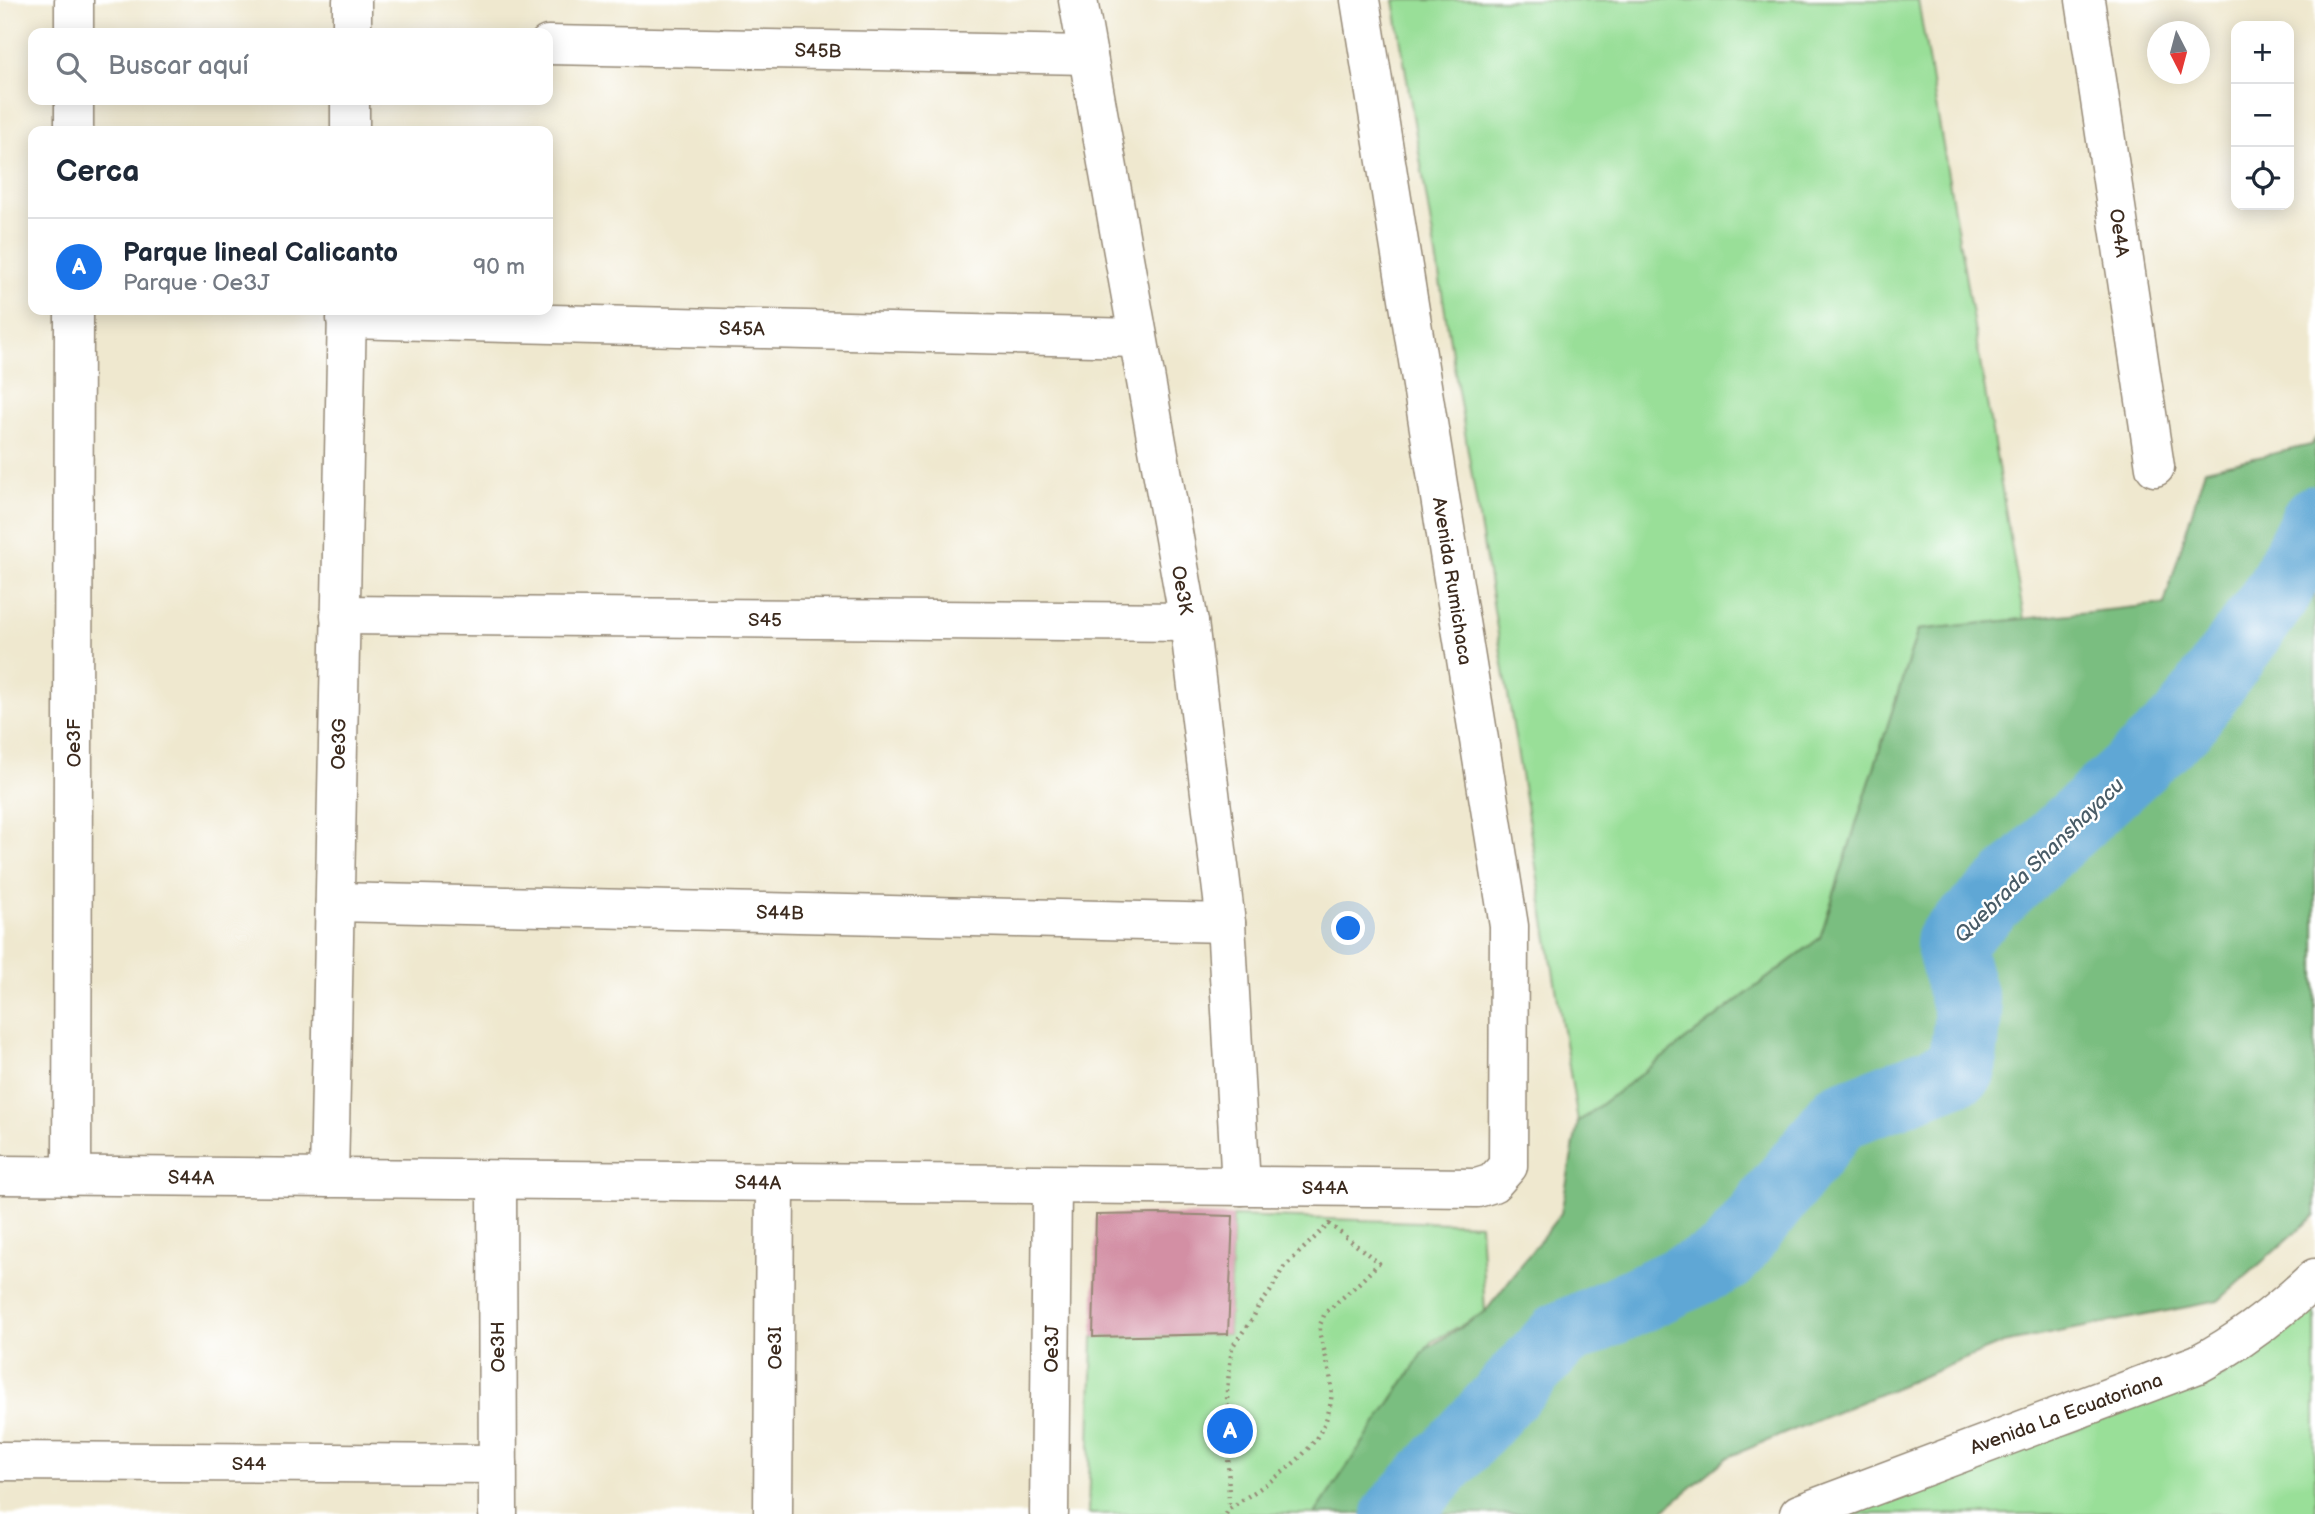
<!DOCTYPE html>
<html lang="es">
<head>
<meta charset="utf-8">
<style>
	body { margin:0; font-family:"Balsamiq Sans",sans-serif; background:#f6f6f7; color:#1f2937 }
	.controls { position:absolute; right:21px; top:21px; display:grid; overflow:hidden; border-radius:14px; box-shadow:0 4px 18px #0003 }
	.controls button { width:63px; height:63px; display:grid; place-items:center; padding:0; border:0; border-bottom:2px solid #e0e1e3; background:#fff; color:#1f2937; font:35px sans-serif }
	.compass { position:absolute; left:2147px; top:21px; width:63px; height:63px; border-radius:50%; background:#fff; box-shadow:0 4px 18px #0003; rotate:174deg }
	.you { position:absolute; left:1349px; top:929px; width:24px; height:24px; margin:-18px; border:5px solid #fff; border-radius:50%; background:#1a73e8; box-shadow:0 0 0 10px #1a73e833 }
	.badge { display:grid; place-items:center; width:46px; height:46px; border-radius:50%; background:#1a73e8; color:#fff; font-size:23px; font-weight:700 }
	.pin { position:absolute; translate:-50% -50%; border:4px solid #fff; box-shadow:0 2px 7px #0006 }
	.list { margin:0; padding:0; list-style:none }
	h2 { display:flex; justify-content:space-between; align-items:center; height:91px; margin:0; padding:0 28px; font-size:30px }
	h2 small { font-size:23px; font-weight:400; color:#747a83 }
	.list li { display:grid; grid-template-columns:46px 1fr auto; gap:21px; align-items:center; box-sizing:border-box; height:98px; padding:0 28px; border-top:2px solid #e0e1e3 }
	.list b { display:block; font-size:26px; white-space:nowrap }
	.list p { margin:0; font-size:23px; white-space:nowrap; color:#747a83 }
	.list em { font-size:23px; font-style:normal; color:#747a83 }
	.icon { flex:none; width:38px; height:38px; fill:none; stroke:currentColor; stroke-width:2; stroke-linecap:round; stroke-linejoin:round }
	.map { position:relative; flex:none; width:2315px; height:1514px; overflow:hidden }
	.search { position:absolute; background:#fff; box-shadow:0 4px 18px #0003; left:28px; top:28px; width:525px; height:77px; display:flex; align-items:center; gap:18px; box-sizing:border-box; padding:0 24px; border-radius:14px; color:#747a83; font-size:26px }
	.panel { position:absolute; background:#fff; box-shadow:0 4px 18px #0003; left:28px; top:126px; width:525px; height:189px; border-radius:14px }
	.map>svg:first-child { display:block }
</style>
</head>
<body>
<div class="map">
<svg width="2315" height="1514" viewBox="0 0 2315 1514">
	<rect width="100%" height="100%" fill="#fff"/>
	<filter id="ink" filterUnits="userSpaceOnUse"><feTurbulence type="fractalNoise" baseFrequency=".0143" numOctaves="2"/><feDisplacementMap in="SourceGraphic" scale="14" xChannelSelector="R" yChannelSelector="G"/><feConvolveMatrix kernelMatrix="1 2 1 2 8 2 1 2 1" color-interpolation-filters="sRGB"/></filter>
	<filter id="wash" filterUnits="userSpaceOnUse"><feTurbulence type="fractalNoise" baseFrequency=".00686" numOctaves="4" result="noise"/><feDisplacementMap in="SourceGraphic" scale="28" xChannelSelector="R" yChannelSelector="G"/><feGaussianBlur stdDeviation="1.57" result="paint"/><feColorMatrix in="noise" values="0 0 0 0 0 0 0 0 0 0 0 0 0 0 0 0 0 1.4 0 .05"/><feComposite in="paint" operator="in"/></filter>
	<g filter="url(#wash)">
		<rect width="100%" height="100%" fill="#efe8cf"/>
		<g fill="#99df98" stroke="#6a845b" stroke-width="2">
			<polygon points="1394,0 1918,0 2024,619 1918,630 1820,938 1578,1122"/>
			<polygon points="1233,1216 1480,1224 1485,1312 1431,1342 1315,1514 1088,1514 1093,1337 1228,1334"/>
			<polygon points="2315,1310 2315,1514 1842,1514 2226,1374"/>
		</g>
		<polygon fill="#7abe80" stroke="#5a744f" stroke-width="2" points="2315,439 2315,1215 2218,1301 2003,1343 1728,1457 1659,1514 1315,1514 1426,1349 1485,1312 1561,1213 1578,1122 1820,938 1918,630 2164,604 2205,469 2311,445"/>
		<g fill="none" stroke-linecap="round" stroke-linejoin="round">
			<polyline stroke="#5ea7d5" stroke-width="68" points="1396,1514 1560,1336 1727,1258 1840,1116 1962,1069 1968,1014 1949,942 2065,831 2184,722 2278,592 2315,519"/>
		</g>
		<g id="blocks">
			<polygon fill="#d38fa4" points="1160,1214 1233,1216 1228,1334 1093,1337 1096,1215"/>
		</g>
	</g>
	<g filter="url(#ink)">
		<use href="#blocks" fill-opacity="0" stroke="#958976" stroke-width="2"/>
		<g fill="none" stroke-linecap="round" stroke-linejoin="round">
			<g stroke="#958976" stroke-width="41">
				<g id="minor">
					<polyline points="1078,0 1189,622 1226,923 1241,1186"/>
					<polyline points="2085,0 2155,467"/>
					<polyline points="74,33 74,0"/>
					<polyline points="352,33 352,0"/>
					<polyline points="548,45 1088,55"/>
					<polyline points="74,131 74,100"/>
					<polyline points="350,131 350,100"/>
					<polyline points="346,319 1138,338"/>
					<polyline points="340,615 1189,622"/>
					<polyline points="335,902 1226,923"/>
					<polyline points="0,1175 1477,1188 1493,1183 1508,1166 1509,926 1360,0"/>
					<polyline points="72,1176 74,310"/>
					<polyline points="329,1178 347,310"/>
					<polyline points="497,1180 498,1514"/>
					<polyline points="0,1461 498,1464"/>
					<polyline points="773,1514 775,1182"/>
					<polyline points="1049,1514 1052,1185"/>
					<path d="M1799,1514L2198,1364C2242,1341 2279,1312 2315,1278"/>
				</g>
			</g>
			<path stroke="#958976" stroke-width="4.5" stroke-dasharray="2 5" stroke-linecap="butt" d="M1226,1514L1229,1509C1269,1481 1324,1454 1331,1400C1334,1380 1325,1355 1320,1335V1325L1325,1313L1359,1283L1379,1263L1329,1224L1283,1268L1270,1292L1258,1307L1253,1318L1232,1347L1227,1390L1229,1509"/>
			<use href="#minor" stroke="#fff" stroke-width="38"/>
		</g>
	</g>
	<g text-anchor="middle" stroke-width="5" stroke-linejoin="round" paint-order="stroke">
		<g font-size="19" fill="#3b2a1e" stroke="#fff">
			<text transform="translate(818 50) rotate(1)" y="7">S45B</text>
			<text transform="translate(2120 233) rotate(82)" y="7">Oe4A</text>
			<text transform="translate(742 328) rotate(1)" y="7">S45A</text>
			<text transform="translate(1453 581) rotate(81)" y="7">Avenida Rumichaca</text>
			<text transform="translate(1183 590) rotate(80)" y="7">Oe3K</text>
			<text x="765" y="626">S45</text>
			<text transform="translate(73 743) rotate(-90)" y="7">Oe3F</text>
			<text transform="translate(338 744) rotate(-89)" y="7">Oe3G</text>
			<text transform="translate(780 912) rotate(1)" y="7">S44B</text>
			<text transform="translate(191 1177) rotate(1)" y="7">S44A</text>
			<text transform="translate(758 1182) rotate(1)" y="7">S44A</text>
			<text x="1325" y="1194">S44A</text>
			<text transform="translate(497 1347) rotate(-90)" y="7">Oe3H</text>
			<text transform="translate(774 1348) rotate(-90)" y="7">Oe3I</text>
			<text transform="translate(1051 1349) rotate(-89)" y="7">Oe3J</text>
			<text transform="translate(2066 1413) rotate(-20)" y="7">Avenida La Ecuatoriana</text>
			<text x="249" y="1470">S44</text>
		</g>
		<g font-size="21" font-style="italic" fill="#495c67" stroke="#fff">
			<text transform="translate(2039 860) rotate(-44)" y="7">Quebrada Shanshayacu</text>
		</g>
	</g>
</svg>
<div class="controls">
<button>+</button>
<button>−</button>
<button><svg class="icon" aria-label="locate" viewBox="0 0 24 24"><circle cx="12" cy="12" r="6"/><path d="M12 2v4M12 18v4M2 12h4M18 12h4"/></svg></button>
</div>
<svg class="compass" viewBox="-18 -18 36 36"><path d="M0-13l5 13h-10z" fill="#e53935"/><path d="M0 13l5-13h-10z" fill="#747a83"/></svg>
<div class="you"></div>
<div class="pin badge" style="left:1230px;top:1431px">A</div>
<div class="search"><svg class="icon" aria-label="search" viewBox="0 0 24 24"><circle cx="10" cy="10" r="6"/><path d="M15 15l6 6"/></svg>Buscar aquí</div>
<section class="panel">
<h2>Cerca<small></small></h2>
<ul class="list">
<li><span class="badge">A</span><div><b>Parque lineal Calicanto</b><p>Parque · Oe3J</p></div><em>90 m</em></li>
</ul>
</section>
</div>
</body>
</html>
